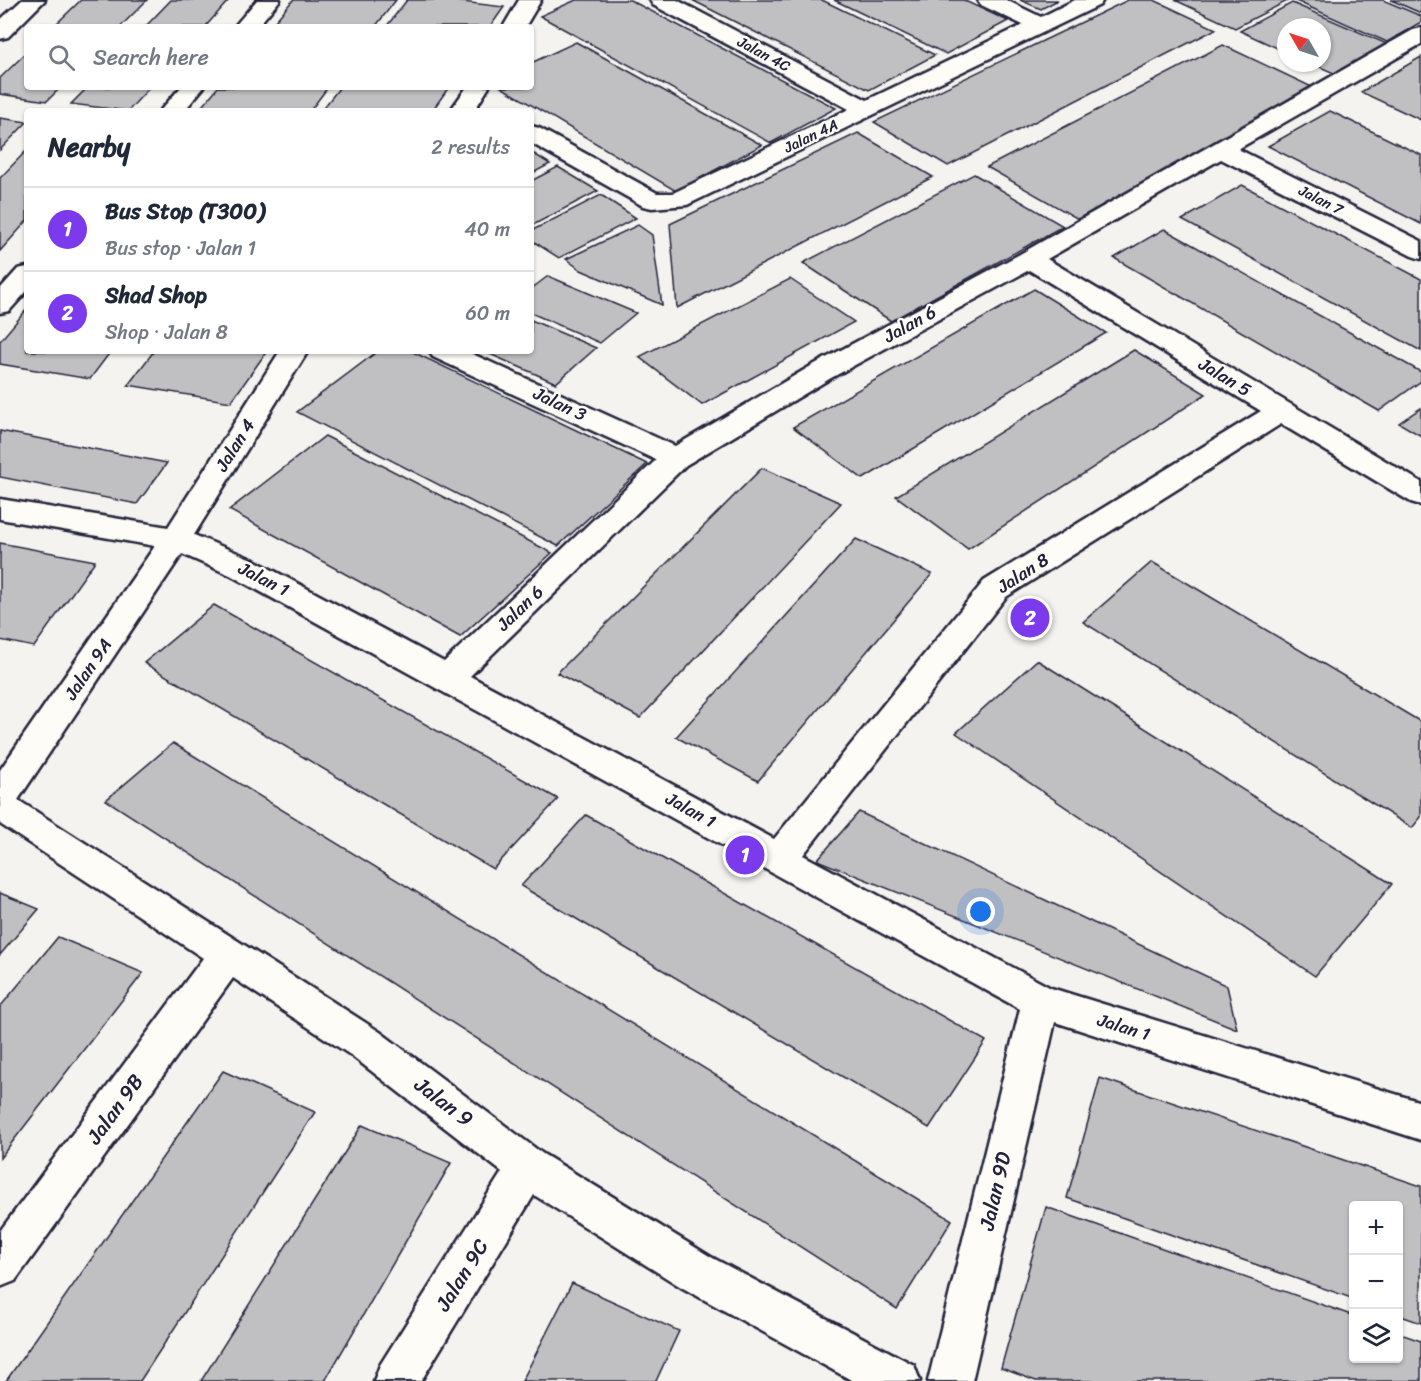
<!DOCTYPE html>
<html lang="en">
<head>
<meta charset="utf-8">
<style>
	body { margin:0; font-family:Sriracha,sans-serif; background:#f6f6f7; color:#1f2937 }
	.controls { position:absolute; right:18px; bottom:18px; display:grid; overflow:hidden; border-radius:6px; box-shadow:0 2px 4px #0004 }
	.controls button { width:54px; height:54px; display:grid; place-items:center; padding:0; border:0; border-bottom:2px solid #e0e1e3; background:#fff; color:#1f2937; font:30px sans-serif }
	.compass { position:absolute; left:1277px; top:18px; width:54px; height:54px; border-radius:50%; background:#fff; box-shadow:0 2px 4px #0004; rotate:309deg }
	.you { position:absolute; left:981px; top:912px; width:21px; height:21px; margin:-15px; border:4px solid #fff; border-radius:50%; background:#1a73e8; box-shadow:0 0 0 9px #1a73e833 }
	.badge { display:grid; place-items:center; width:39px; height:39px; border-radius:50%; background:#7c3aed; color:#fff; font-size:20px; font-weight:700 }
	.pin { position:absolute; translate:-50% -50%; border:3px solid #fff; box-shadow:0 2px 6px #0006 }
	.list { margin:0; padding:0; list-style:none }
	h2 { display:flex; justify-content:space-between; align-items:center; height:78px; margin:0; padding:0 24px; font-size:26px }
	h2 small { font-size:20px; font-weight:400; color:#747a83 }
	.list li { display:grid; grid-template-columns:39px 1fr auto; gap:18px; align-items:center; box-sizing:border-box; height:84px; padding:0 24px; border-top:2px solid #e0e1e3 }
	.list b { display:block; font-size:22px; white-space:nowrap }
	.list p { margin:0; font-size:20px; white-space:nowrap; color:#747a83 }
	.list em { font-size:20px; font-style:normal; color:#747a83 }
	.icon { flex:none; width:33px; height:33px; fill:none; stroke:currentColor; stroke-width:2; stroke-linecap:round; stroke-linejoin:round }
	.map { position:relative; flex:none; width:1421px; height:1381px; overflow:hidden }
	.search { position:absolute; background:#fff; box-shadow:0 2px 4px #0004; left:24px; top:24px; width:510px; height:66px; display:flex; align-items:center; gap:15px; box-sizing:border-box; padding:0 21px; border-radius:6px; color:#747a83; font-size:22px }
	.panel { position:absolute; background:#fff; box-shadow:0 2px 4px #0004; left:24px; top:108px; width:510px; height:246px; border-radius:6px }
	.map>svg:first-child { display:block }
</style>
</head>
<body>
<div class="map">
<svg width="1421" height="1381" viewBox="0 0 1421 1381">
	<rect width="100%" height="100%" fill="#f4f3ef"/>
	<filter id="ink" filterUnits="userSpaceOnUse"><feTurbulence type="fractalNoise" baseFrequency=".0167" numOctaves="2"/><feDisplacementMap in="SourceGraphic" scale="12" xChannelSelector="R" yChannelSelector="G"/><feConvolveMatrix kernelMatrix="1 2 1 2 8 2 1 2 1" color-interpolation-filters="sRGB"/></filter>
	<g filter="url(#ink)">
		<g fill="#c0bfc2" stroke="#22223b" stroke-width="1.5">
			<polygon points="81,0 147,0 120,27 53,27"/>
			<polygon points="171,0 229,0 205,27 145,27"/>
			<polygon points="293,0 396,0 375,27 270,27"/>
			<polygon points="407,0 446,0 504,7 490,27 386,27"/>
			<polygon points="576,0 630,0 836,108 771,143 540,16"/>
			<polygon points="692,0 822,0 935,55 869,90"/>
			<polygon points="834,0 963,0 1008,21 946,54"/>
			<polygon points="1020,0 1058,0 1041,9"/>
			<polygon points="1128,0 1154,0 1216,29 948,166 874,122"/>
			<polygon points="1175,0 1289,0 1235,28"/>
			<polygon points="1299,0 1383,0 1421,16 1421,22 1387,42 1296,1"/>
			<polygon points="1391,0 1421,0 1421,13"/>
			<polygon points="1292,3 1387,44 1336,74 1311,63 1322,63 1322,27 1286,27 1286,52 1240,31"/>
			<polygon points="576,42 762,145 676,191 501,87 531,87 531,63"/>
			<polygon points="1223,45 1314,88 1078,219 987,167"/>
			<polygon points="27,52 27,87 61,87 47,101 0,94 0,78"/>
			<polygon points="1421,57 1421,120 1361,92"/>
			<polygon points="88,87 150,87 128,111 71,104"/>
			<polygon points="218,87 328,87 310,111 198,111"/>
			<polygon points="340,87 449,87 432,111 321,111"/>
			<polygon points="1330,111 1421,155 1421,224 1268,146"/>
			<polygon points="0,118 27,122 0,150"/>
			<polygon points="858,133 933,177 677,308 670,224"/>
			<polygon points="27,150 27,221 0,251 0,178"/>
			<polygon points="531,152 550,164 531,174"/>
			<polygon points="558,167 598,191 531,226 531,181"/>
			<polygon points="974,174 1063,226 891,321 803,263"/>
			<polygon points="1242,185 1421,279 1421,351 1182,220"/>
			<polygon points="601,195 636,218 559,258 531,240 531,231"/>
			<polygon points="638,225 652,235 662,305 581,270 566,259"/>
			<polygon points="1164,229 1421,372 1421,381 1379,411 1114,258"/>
			<polygon points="548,276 636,313 600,343 531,313 531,289"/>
			<polygon points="790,279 854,322 702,405 639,357"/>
			<polygon points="1034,289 1106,333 863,479 793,427"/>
			<polygon points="27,309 27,351 111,351 90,379 0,364 0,341"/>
			<polygon points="531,320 596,348 556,383 483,351 531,351"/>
			<polygon points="1134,350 1206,394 968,549 896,496"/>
			<polygon points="154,351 267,351 231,402 128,385"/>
			<polygon points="378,351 411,351 647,464 558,546 297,412"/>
			<polygon points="1421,408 1421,436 1399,423"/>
			<polygon points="0,431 167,463 137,504 0,477"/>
			<polygon points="325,436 552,553 460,637 229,510"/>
			<polygon points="762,468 841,503 640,718 557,673"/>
			<polygon points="856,539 932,574 758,781 676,737"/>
			<polygon points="0,543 95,561 34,647 0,640"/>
			<polygon points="1152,562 1421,722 1421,817 1412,828 1083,622"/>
			<polygon points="214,605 558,799 493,869 144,663"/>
			<polygon points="1037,660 1392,884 1315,976 956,733"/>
			<polygon points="173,743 952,1220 897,1309 106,800"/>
			<polygon points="859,812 1227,986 1237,1029 817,860"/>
			<polygon points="586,815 986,1041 929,1128 521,886"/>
			<polygon points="0,893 39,909 0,955"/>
			<polygon points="58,937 143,973 0,1158 0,1007"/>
			<polygon points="223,1071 315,1112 140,1381 6,1381"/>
			<polygon points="1100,1078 1421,1186 1421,1323 1398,1315 1398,1206 1354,1206 1354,1299 1067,1198"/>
			<polygon points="362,1125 451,1163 325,1381 201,1381"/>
			<polygon points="1046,1207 1354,1316 1354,1358 1398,1358 1398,1333 1421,1341 1421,1381 1036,1381 1001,1368"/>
			<polygon points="572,1283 679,1331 656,1381 522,1381"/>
		</g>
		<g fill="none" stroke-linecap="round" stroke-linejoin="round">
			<g stroke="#22223b" stroke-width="5">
				<g id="minor">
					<polygon points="257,0 280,0 257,27 234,27"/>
					<polygon points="519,0 541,0 525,27 503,27"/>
					<polygon points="650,0 677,0 867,100 1023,25 981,5 978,0 1006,0 1041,17 1075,0 1103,0 1100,5 687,205 652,208 643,206 531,143 531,126 539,128 657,193 673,193 849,109 653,5"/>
					<path d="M1421,28V44L1238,149L1421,241V259L1412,256L1221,159L1047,259L1421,482V505L1411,502L1281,424L1006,597L803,855L1051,988L1421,1102V1140L1055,1022L972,1381H928L1020,1009L230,575L182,554L18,800L380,1032L543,1154L711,1257L914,1365L920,1381H853L681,1287L534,1195L421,1381H374L380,1365L502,1172L352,1056L233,978L15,1281L0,1287V1231L203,958L0,824V770L155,546L0,519V499L168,527L280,351H308L194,535L252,559L444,662L656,460L433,357L429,351H466L675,446L811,366L1020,254L1413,30ZM1029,270L1261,411L984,581L774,839L470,676L686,465L831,378Z"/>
					<polygon points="181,87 204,87 184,111 160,111"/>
					<polygon points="467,87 489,87 474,111 450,111"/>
					<polygon points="27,267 27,291 9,311 0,313 0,289 18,269"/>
				</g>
			</g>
			<g stroke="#22223b" stroke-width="5">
				<polygon id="tertiary" points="22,0 45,0 8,37 0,39 0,20"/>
			</g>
			<use href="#minor" fill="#fdfcf7" fill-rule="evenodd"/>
			<use href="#tertiary" fill="#fdfcf7" fill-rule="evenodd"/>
		</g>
	</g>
	<g text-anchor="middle" stroke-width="5" stroke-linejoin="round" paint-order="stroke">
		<g font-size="15" fill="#22223b" stroke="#fdfcf7">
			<text transform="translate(764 54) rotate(28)" y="5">Jalan 4C</text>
			<text transform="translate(811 136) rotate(-26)" y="5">Jalan 4A</text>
			<text transform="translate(1321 200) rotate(27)" y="5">Jalan 7</text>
		</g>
		<g font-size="18" fill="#22223b" stroke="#fdfcf7">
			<text transform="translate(910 324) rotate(-29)" y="6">Jalan 6</text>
			<text transform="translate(1225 377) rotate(31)" y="6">Jalan 5</text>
			<text transform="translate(560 404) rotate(25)" y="6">Jalan 3</text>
			<text transform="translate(235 445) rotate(-58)" y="6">Jalan 4</text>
			<text transform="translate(1023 573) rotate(-33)" y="6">Jalan 8</text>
			<text transform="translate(264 579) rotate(27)" y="6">Jalan 1</text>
			<text transform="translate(520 608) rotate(-44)" y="6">Jalan 6</text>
			<text transform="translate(88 669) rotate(-56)" y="6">Jalan 9A</text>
			<text transform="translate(691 810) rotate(29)" y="6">Jalan 1</text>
			<text transform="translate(1124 1027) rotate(17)" y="6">Jalan 1</text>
		</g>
		<g font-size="21" fill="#22223b" stroke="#fdfcf7">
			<text transform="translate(444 1102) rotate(37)" y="7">Jalan 9</text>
			<text transform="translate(115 1109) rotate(-54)" y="7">Jalan 9B</text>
			<text transform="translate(995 1191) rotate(-77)" y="7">Jalan 9D</text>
			<text transform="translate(462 1275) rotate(-58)" y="7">Jalan 9C</text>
		</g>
	</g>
</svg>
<div class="controls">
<button>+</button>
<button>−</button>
<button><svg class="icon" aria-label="layers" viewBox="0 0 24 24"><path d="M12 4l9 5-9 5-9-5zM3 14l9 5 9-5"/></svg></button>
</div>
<svg class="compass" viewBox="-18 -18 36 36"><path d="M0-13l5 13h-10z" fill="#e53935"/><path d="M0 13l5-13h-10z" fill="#747a83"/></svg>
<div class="you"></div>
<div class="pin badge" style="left:745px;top:855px">1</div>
<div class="pin badge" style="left:1030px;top:618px">2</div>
<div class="search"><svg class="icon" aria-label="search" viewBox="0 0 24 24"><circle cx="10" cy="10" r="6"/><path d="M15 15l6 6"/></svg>Search here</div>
<section class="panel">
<h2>Nearby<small>2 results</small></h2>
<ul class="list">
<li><span class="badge">1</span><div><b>Bus Stop (T300)</b><p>Bus stop · Jalan 1</p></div><em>40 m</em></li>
<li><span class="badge">2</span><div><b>Shad Shop</b><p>Shop · Jalan 8</p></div><em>60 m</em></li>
</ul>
</section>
</div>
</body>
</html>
